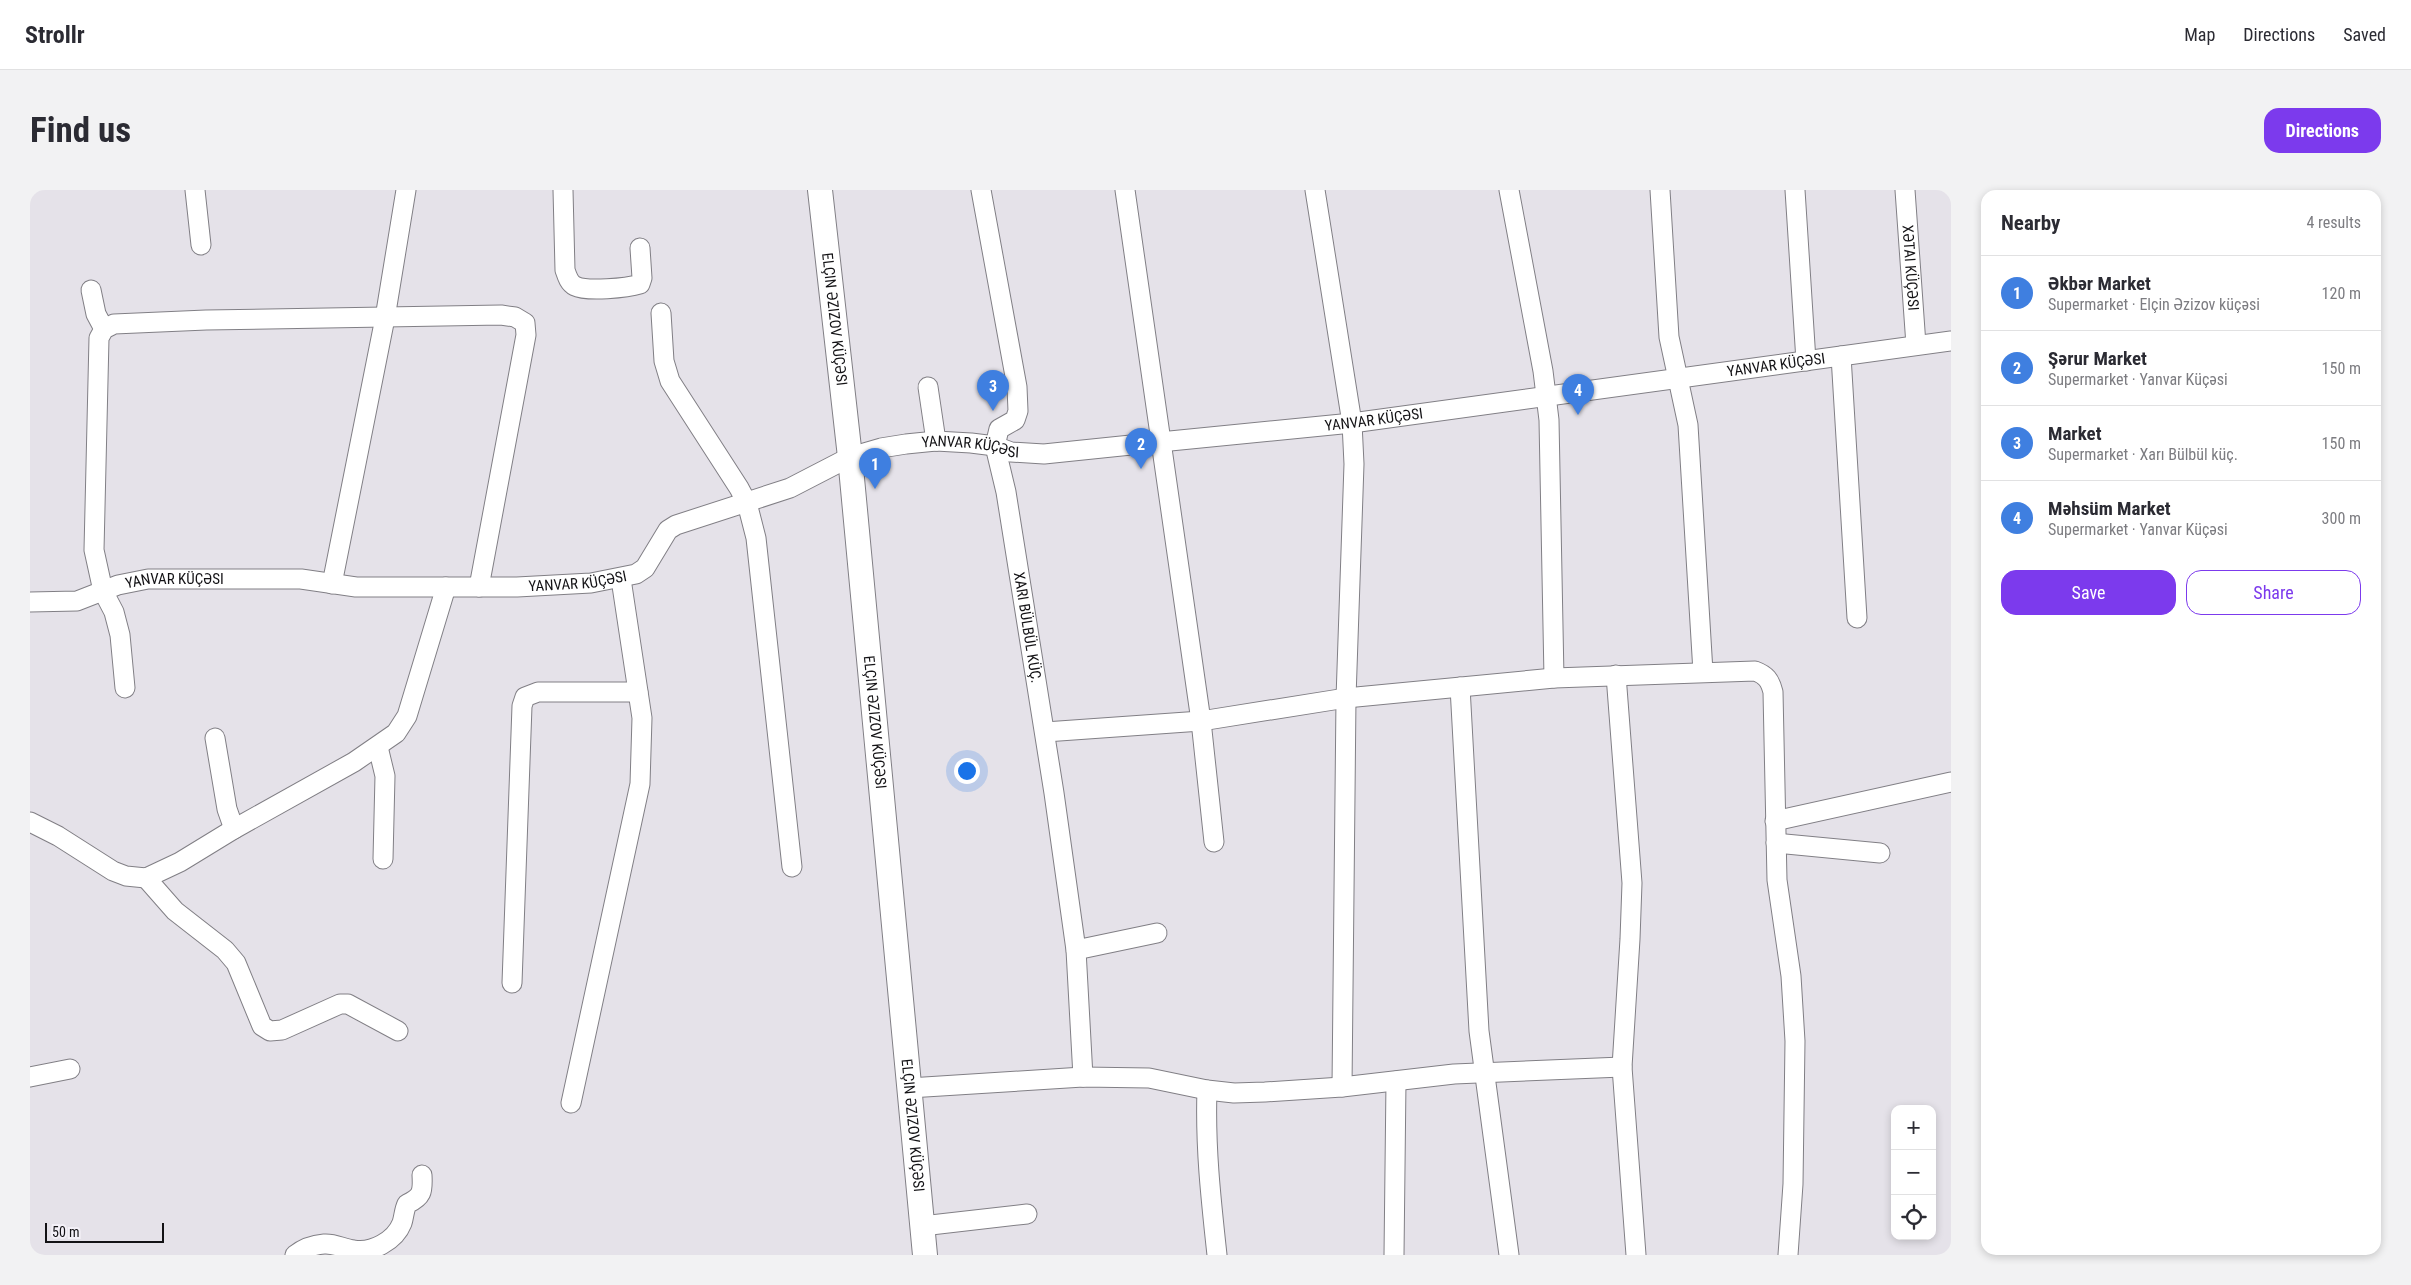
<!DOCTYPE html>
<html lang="en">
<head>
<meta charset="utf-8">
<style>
	body { margin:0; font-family:"Roboto Condensed",sans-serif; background:#f2f2f3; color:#2b2b33 }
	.controls { position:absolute; right:15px; bottom:15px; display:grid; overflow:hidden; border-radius:10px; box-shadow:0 2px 8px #0003 }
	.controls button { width:45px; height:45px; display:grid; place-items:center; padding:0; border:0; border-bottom:1px solid #e1e1e2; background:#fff; color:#2b2b33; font:25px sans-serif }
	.scale { position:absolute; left:15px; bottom:12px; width:119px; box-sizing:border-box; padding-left:5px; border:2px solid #131215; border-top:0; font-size:14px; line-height:18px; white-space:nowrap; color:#131215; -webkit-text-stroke:4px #f3f0f7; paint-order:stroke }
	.you { position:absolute; left:936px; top:580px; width:18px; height:18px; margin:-12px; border:4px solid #fff; border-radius:50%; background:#1a73e8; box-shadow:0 0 0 8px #1a73e833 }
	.badge { display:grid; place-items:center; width:32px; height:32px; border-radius:50%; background:#7c3aed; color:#fff; font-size:16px; font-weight:700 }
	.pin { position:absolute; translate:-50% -41px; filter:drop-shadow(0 1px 2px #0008) }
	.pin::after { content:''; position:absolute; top:26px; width:18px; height:15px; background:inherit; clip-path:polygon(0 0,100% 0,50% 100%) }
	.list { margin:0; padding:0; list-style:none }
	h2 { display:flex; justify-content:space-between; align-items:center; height:65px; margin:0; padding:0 20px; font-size:21px }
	h2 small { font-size:16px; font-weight:400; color:#7c7c81 }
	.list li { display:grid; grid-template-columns:32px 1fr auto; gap:15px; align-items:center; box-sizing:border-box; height:75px; padding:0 20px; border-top:1px solid #e1e1e2 }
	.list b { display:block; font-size:19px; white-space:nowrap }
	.list p { margin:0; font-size:16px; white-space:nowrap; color:#7c7c81 }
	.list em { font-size:16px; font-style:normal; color:#7c7c81 }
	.actions { display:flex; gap:10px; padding:15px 20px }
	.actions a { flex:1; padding:11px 0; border:1px solid #7c3aed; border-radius:15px; text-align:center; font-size:18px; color:#7c3aed }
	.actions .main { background:#7c3aed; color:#fff }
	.icon { flex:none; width:28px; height:28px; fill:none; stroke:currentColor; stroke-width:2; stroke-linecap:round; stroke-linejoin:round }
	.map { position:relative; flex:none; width:1921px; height:1065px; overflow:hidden; border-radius:15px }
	header { display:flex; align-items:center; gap:30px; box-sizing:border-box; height:70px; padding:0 25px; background:#fff; border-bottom:1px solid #e1e1e2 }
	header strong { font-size:24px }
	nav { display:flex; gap:28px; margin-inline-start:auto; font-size:18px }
	.intro { display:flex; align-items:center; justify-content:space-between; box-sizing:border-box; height:120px; padding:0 30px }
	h1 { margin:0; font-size:35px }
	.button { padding:12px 22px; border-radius:15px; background:#7c3aed; color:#fff; font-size:18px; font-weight:700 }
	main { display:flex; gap:30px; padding:0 30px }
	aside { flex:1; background:#fff; border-radius:15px; box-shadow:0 2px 8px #0003 }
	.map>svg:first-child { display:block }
</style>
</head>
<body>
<header>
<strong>Strollr</strong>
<nav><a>Map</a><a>Directions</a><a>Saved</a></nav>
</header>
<div class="intro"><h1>Find us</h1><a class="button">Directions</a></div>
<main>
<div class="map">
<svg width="1921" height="1065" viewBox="0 0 1921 1065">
	<rect width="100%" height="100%" fill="#e5e2e9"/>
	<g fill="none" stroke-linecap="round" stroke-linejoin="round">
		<g stroke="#817f85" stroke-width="21">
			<g id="minor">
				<polyline points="165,0 171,55"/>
				<path d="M533,0L535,80C537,86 539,93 545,96C557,102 597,98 610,94L612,88L610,58"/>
				<path id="s1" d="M951,0L987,197L988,221L985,230L969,239L965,256L976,302L1024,603L1046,760L1053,887"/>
				<polyline points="1095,0 1171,531 1184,652"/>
				<polyline points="1285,0 1322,233 1324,274 1316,508 1312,897"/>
				<polyline points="1479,0 1513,181 1519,230 1524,488"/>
				<polyline points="1630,0 1639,147 1658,235 1673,482"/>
				<polyline points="1765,0 1776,171"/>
				<path id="s2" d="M1875,0L1886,155"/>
				<polyline points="61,100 66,124 74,139"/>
				<polyline points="631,123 634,171 640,191 709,298 717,313 726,348 762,677"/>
				<polyline points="1811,166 1827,428"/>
				<polyline points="898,197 906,251"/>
				<polyline points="302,394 355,128 376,0"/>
				<path id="s3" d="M0,412L47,411L88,395L118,389H271L326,397H487L561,393L606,384L615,378L638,340L646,335L760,298L820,267L851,258L876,254L906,251L941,253L965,256L981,262L1014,264L1130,252L1322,233L1921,151"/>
				<polyline points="1586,485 1602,693 1600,749 1592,877 1606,1065"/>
				<polyline points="1430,497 1449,841 1479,1065"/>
				<polyline points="95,498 90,445 84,422 73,401 64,360 69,148 74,139 84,134 176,130 471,125 485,127 495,133 496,145 449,397"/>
				<path d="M1015,542L1171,531L1316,508L1524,488L1725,481C1736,485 1740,490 1743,502L1747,690L1761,786L1765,851L1763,994L1758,1065"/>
				<polyline points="185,548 197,619 204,639"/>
				<polyline points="348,557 355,586 353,669"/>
				<polyline points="1745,631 1921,592"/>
				<polyline points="0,632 28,646 83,681 96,686 116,688 150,672 204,639 324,572 366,543 377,526 416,397"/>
				<polyline points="1746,653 1850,663"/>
				<polyline points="116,688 145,721 195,760 206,773 232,836 240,841 252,840 310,814 318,814 368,841"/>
				<polyline points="1046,760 1127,743"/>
				<polyline points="482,793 492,516 495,507 508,502 608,502"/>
				<polyline points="0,887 40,879"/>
				<polyline points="879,898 1053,887 1119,888 1177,900 1204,903 1235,902 1312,897 1424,884 1592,877"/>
				<path d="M1177,900C1175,956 1181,1010 1187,1065"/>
				<polyline points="541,913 610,594 612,528 591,389"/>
				<polyline points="892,1036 997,1024"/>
				<path d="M265,1065C274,1058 282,1055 294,1054C305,1053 313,1059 324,1060C342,1063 365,1051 372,1033C374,1027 374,1020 377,1014C392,1007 393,1002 392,985"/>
				<polyline points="1364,1065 1366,891"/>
			</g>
		</g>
		<g stroke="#817f85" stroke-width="26">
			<g id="tertiary">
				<path id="s4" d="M790,0L820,267L895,1065"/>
			</g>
		</g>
		<use href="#minor" stroke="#fff" stroke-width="19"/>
		<use href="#tertiary" stroke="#fff" stroke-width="24"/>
	</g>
	<g text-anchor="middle" stroke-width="4" stroke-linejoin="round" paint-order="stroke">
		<g font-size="15" fill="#131215" stroke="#f3f0f7">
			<text dy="5" stroke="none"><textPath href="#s2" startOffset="78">XƏTAI KÜÇƏSI</textPath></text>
			<text dy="5" stroke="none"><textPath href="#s4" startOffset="130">ELÇIN ƏZIZOV KÜÇƏSI</textPath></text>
			<text dy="5" stroke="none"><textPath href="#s3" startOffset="1798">YANVAR KÜÇƏSI</textPath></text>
			<text dy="5" stroke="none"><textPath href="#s3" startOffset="1392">YANVAR KÜÇƏSI</textPath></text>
			<text dy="5" stroke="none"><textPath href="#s3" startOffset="986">YANVAR KÜÇƏSI</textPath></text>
			<text dy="5" stroke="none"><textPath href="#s3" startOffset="552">YANVAR KÜÇƏSI</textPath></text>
			<text dy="5" stroke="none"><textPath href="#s3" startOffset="148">YANVAR KÜÇƏSI</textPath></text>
			<text dy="5" stroke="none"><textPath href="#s1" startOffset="454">XARI BÜLBÜL KÜÇ.</textPath></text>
			<text dy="5" stroke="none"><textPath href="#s4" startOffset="535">ELÇIN ƏZIZOV KÜÇƏSI</textPath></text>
			<text dy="5" stroke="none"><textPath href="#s4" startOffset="940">ELÇIN ƏZIZOV KÜÇƏSI</textPath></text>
		</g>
	</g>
</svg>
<div class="controls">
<button>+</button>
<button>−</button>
<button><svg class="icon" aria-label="locate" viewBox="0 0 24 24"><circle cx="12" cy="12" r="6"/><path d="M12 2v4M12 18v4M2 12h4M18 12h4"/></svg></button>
</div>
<div class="scale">50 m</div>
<div class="you"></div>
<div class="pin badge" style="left:845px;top:299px;background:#3f7fe0">1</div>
<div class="pin badge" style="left:1111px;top:279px;background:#3f7fe0">2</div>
<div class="pin badge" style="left:963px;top:221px;background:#3f7fe0">3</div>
<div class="pin badge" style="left:1548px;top:225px;background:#3f7fe0">4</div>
</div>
<aside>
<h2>Nearby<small>4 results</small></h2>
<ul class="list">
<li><span class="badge" style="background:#3f7fe0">1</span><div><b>Əkbər Market</b><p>Supermarket · Elçin Əzizov küçəsi</p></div><em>120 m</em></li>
<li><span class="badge" style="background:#3f7fe0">2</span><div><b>Şərur Market</b><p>Supermarket · Yanvar Küçəsi</p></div><em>150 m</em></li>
<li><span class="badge" style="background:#3f7fe0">3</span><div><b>Market</b><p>Supermarket · Xarı Bülbül küç.</p></div><em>150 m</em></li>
<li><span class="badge" style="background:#3f7fe0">4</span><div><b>Məhsüm Market</b><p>Supermarket · Yanvar Küçəsi</p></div><em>300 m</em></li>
</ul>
<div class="actions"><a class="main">Save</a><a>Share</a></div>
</aside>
</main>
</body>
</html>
